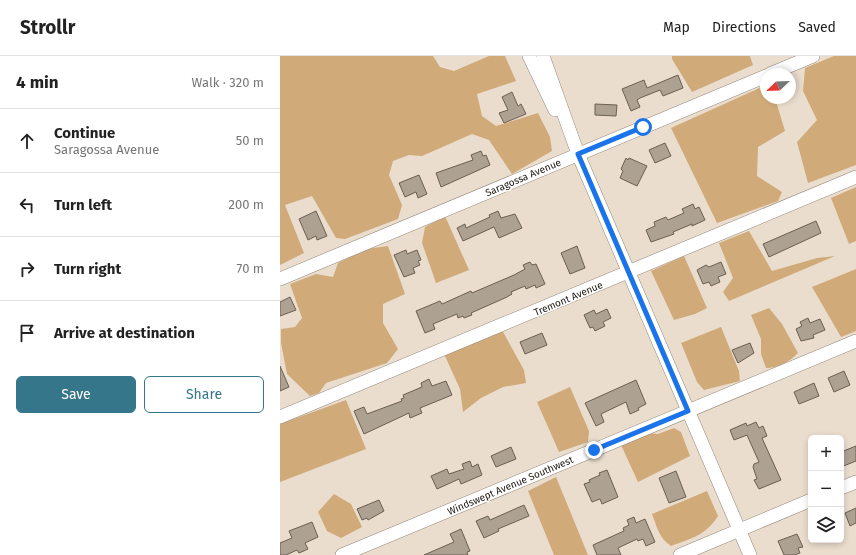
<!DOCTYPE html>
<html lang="en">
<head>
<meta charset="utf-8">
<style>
	body { margin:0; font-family:"Fira Sans",sans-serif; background:#f6f6f6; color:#222 }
	.controls { position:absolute; right:12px; bottom:12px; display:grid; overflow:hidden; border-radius:6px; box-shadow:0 2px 6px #0003 }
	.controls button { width:36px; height:36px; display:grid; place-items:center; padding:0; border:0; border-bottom:1px solid #e0e0e0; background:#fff; color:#222; font:20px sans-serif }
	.compass { position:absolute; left:480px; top:12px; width:36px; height:36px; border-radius:50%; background:#fff; box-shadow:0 2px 6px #0003; rotate:247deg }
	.stop { position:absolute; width:12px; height:12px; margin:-9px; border:3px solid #1a73e8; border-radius:50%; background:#fff }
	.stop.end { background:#1a73e8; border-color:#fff; box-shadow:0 1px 4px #0008 }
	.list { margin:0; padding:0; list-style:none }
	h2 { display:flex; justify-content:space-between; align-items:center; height:52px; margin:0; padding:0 16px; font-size:17px }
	h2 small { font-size:13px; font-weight:400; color:#767676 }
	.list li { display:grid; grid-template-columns:26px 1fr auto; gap:12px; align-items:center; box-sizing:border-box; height:64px; padding:0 16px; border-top:1px solid #e0e0e0 }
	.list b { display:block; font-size:15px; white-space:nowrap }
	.list p { margin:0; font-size:13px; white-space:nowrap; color:#767676 }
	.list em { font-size:13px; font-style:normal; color:#767676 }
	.actions { display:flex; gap:8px; padding:12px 16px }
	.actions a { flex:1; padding:9px 0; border:1px solid #36768a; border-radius:6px; text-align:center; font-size:14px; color:#36768a }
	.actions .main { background:#36768a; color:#fff }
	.icon { flex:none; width:22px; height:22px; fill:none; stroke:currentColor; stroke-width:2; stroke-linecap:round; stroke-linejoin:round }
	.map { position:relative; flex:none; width:576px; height:499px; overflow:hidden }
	header { display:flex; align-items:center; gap:24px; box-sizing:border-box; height:56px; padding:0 20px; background:#fff; border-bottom:1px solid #e0e0e0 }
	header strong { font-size:19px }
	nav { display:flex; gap:22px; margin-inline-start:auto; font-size:14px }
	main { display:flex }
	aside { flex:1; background:#fff }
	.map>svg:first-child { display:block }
</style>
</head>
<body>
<header>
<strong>Strollr</strong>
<nav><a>Map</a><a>Directions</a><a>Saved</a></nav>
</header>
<main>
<aside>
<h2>4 min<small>Walk · 320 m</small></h2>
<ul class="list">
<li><svg class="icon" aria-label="ahead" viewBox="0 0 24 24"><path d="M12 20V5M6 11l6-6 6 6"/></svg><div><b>Continue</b><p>Saragossa Avenue</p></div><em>50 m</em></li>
<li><svg class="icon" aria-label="left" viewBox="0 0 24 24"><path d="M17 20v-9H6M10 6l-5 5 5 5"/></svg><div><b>Turn left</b></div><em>200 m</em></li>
<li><svg class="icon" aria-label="right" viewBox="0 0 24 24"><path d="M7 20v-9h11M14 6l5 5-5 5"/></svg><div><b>Turn right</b></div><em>70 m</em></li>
<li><svg class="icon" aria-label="arrive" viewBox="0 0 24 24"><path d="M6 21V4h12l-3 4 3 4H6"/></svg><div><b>Arrive at destination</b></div></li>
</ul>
<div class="actions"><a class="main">Save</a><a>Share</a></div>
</aside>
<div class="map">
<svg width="576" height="499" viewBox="0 0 576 499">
	<rect width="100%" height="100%" fill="#eaddce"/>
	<g fill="#d1aa7a">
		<polygon points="0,0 153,0 160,11 174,15 209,0 225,0 236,25 197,38 202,60 216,70 258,57 270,81 272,95 232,118 209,84 192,78 142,100 129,99 113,105 109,119 122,149 118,163 65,183 56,182 32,140 5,149 24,197 0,209"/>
		<polygon points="392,0 470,0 473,9 412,36 392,3"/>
		<polygon points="554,0 576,0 576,109 528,127 517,86 537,64 523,35 525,12"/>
		<polygon points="486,29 486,42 495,42 505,75 478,91 477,120 502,136 498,145 437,167 391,72"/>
		<polygon points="576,131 576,185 569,188 551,142"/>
		<polygon points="165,160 189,214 156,227 142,187 145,171"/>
		<polygon points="469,175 492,215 537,202 555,200 449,245 443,236 453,222 439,187"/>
		<polygon points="108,190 125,238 103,248 103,267 118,293 107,307 46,327 39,337 30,340 7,318 1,287 1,273 15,271 22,262 10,228 36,218 53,221 58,207 86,193"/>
		<polygon points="404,200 427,252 415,258 394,264 371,215"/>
		<polygon points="576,213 576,275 561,281 532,231"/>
		<path d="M489,252L502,268L518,297C509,306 498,312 486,312L481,298V283L471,259Z"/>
		<polygon points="441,271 459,315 460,325 424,334 417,326 401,287"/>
		<polygon points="222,274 244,314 246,327 223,331 201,342 183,356 180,333 164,298"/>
		<polygon points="290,331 309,375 308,386 279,396 257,346"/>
		<polygon points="66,344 86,393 0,426 0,368"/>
		<polygon points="394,372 401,376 410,400 358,426 341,389 367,377 378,378"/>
		<polygon points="276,421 308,499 274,499 248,435"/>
		<path d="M427,435L438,460C425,480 412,482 391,490C379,482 377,471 372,458Z"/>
		<polygon points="54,438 71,448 82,471 61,482 47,475 38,456"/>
	</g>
	<g fill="#ada192" stroke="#6a5f52">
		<polygon points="398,19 403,32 383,40 380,34 360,42 357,44 360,51 351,55 342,33 364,24 367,32"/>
		<polygon points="232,36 238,50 241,48 246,58 224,67 219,57 228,54 222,41"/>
		<polygon points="315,48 337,49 336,60 315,59"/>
		<polygon points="385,87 391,100 375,107 369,94"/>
		<polygon points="201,95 203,100 206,99 210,109 161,131 156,117 193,104 191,99"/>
		<polygon points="346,102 348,104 349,102 367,110 357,130 340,122 343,115 341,113"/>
		<polygon points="139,119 147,138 138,142 136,136 125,141 119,127"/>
		<polygon points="413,148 415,153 419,151 425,164 412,170 412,168 393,176 394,178 371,186 366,174 375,170 374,166 386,161 388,164 404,157 402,153"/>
		<polygon points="36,155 47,180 37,184 36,180 28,184 19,163"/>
		<polygon points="218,155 221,162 235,158 242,172 219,182 214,171 183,185 177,172 185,168 186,172 210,161 209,159"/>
		<polygon points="536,165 541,177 489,201 483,188"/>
		<polygon points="297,190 305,212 290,218 281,197"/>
		<polygon points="126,194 127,198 137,194 141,204 138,205 140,209 133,212 135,217 124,221 114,199"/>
		<polygon points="250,206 252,209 256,208 265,228 256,232 255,229 246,233 245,230 231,236 232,238 227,241 191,257 192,259 184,262 183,260 178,262 177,258 153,268 155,273 145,277 136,255 160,245 162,248 191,235 192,237 234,219 245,213 243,209"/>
		<polygon points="441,206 446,218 438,221 440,226 431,230 429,226 423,228 417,214 426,209 429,211"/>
		<polygon points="10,241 16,254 0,260 0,246"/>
		<polygon points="327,253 331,262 323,266 325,270 315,275 313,271 310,272 304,259 314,254 316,258"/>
		<polygon points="528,262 530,267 540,263 545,274 533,279 534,282 521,285 516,273 522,270 520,266"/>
		<polygon points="262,277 267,289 245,298 240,286"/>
		<polygon points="470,287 474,297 458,307 452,294"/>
		<polygon points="0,310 9,331 0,335"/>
		<polygon points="564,315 570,329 554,336 548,322"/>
		<polygon points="149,323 152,330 166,325 172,339 140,352 142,357 130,362 129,357 84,378 74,355 84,351 87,358 122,345 121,343 124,342 123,339 142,331 141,327"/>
		<polygon points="356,324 366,348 358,352 359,354 350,358 346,346 321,358 324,366 316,370 305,347"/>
		<polygon points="534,327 539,340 519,348 514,336"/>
		<polygon points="476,366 479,372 483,370 487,380 482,382 501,424 479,433 474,424 477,423 473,411 474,408 479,406 467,379 454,384 450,374 466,367 467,370"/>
		<polygon points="576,390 576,405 561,411 561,396"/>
		<polygon points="231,391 236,403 216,411 211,400"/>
		<polygon points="190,405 192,411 198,408 202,419 181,428 179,423 157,433 151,420 167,413 169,418 184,413 182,408"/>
		<polygon points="327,414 338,441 322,448 320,443 312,446 304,428 310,426 309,424 320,419 319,417"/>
		<polygon points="396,415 406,441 389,447 379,422"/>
		<polygon points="99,444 104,455 88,464 87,462 82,464 77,453"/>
		<polygon points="244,449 249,460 218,473 219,475 204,482 196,465 208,460 210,464"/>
		<polygon points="576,452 576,467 570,470 565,457"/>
		<polygon points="354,461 356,467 365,463 375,486 366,490 363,483 358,485 357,483 338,492 341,499 317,499 313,489 344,475 343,472 349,469 347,464"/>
		<polygon points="32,466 38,481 25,487 28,493 19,497 17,494 6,499 0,499 0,487 12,482 9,475"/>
		<polygon points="181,473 190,495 187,496 188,499 144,499 174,486 170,478"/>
		<polygon points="517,478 523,491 518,492 520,497 514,499 504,499 498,485"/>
	</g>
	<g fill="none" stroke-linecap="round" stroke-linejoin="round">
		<g stroke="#938779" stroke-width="14">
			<g id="minor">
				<polyline points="249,0 275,54"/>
				<polyline points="263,0 298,98 470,499"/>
				<polyline points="490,18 533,0"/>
				<polyline points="0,223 486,20"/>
				<polyline points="0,361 576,121"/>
				<polyline points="561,432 576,426"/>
				<polyline points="62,499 576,285"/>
				<polyline points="400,499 531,444"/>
			</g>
		</g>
		<use href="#minor" stroke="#fff" stroke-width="13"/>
	</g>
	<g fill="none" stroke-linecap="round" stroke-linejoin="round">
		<polyline stroke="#1a73e8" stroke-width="5" points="314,394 408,355 298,98 363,71"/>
	</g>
	<g text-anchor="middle" stroke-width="3" stroke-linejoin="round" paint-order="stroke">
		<g font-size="10" fill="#1c1812" stroke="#fff">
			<text transform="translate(243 121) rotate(-23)" y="4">Saragossa Avenue</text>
			<text transform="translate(288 242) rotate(-23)" y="4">Tremont Avenue</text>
			<text transform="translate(230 429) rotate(-23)" y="4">Windswept Avenue Southwest</text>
		</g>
	</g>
</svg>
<div class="controls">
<button>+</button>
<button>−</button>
<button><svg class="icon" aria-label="layers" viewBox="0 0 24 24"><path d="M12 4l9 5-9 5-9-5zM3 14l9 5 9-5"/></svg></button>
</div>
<svg class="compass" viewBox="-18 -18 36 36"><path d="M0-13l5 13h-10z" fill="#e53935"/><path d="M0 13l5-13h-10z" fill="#767676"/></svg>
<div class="stop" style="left:363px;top:71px"></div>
<div class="stop end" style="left:314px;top:394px"></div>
</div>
</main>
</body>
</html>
